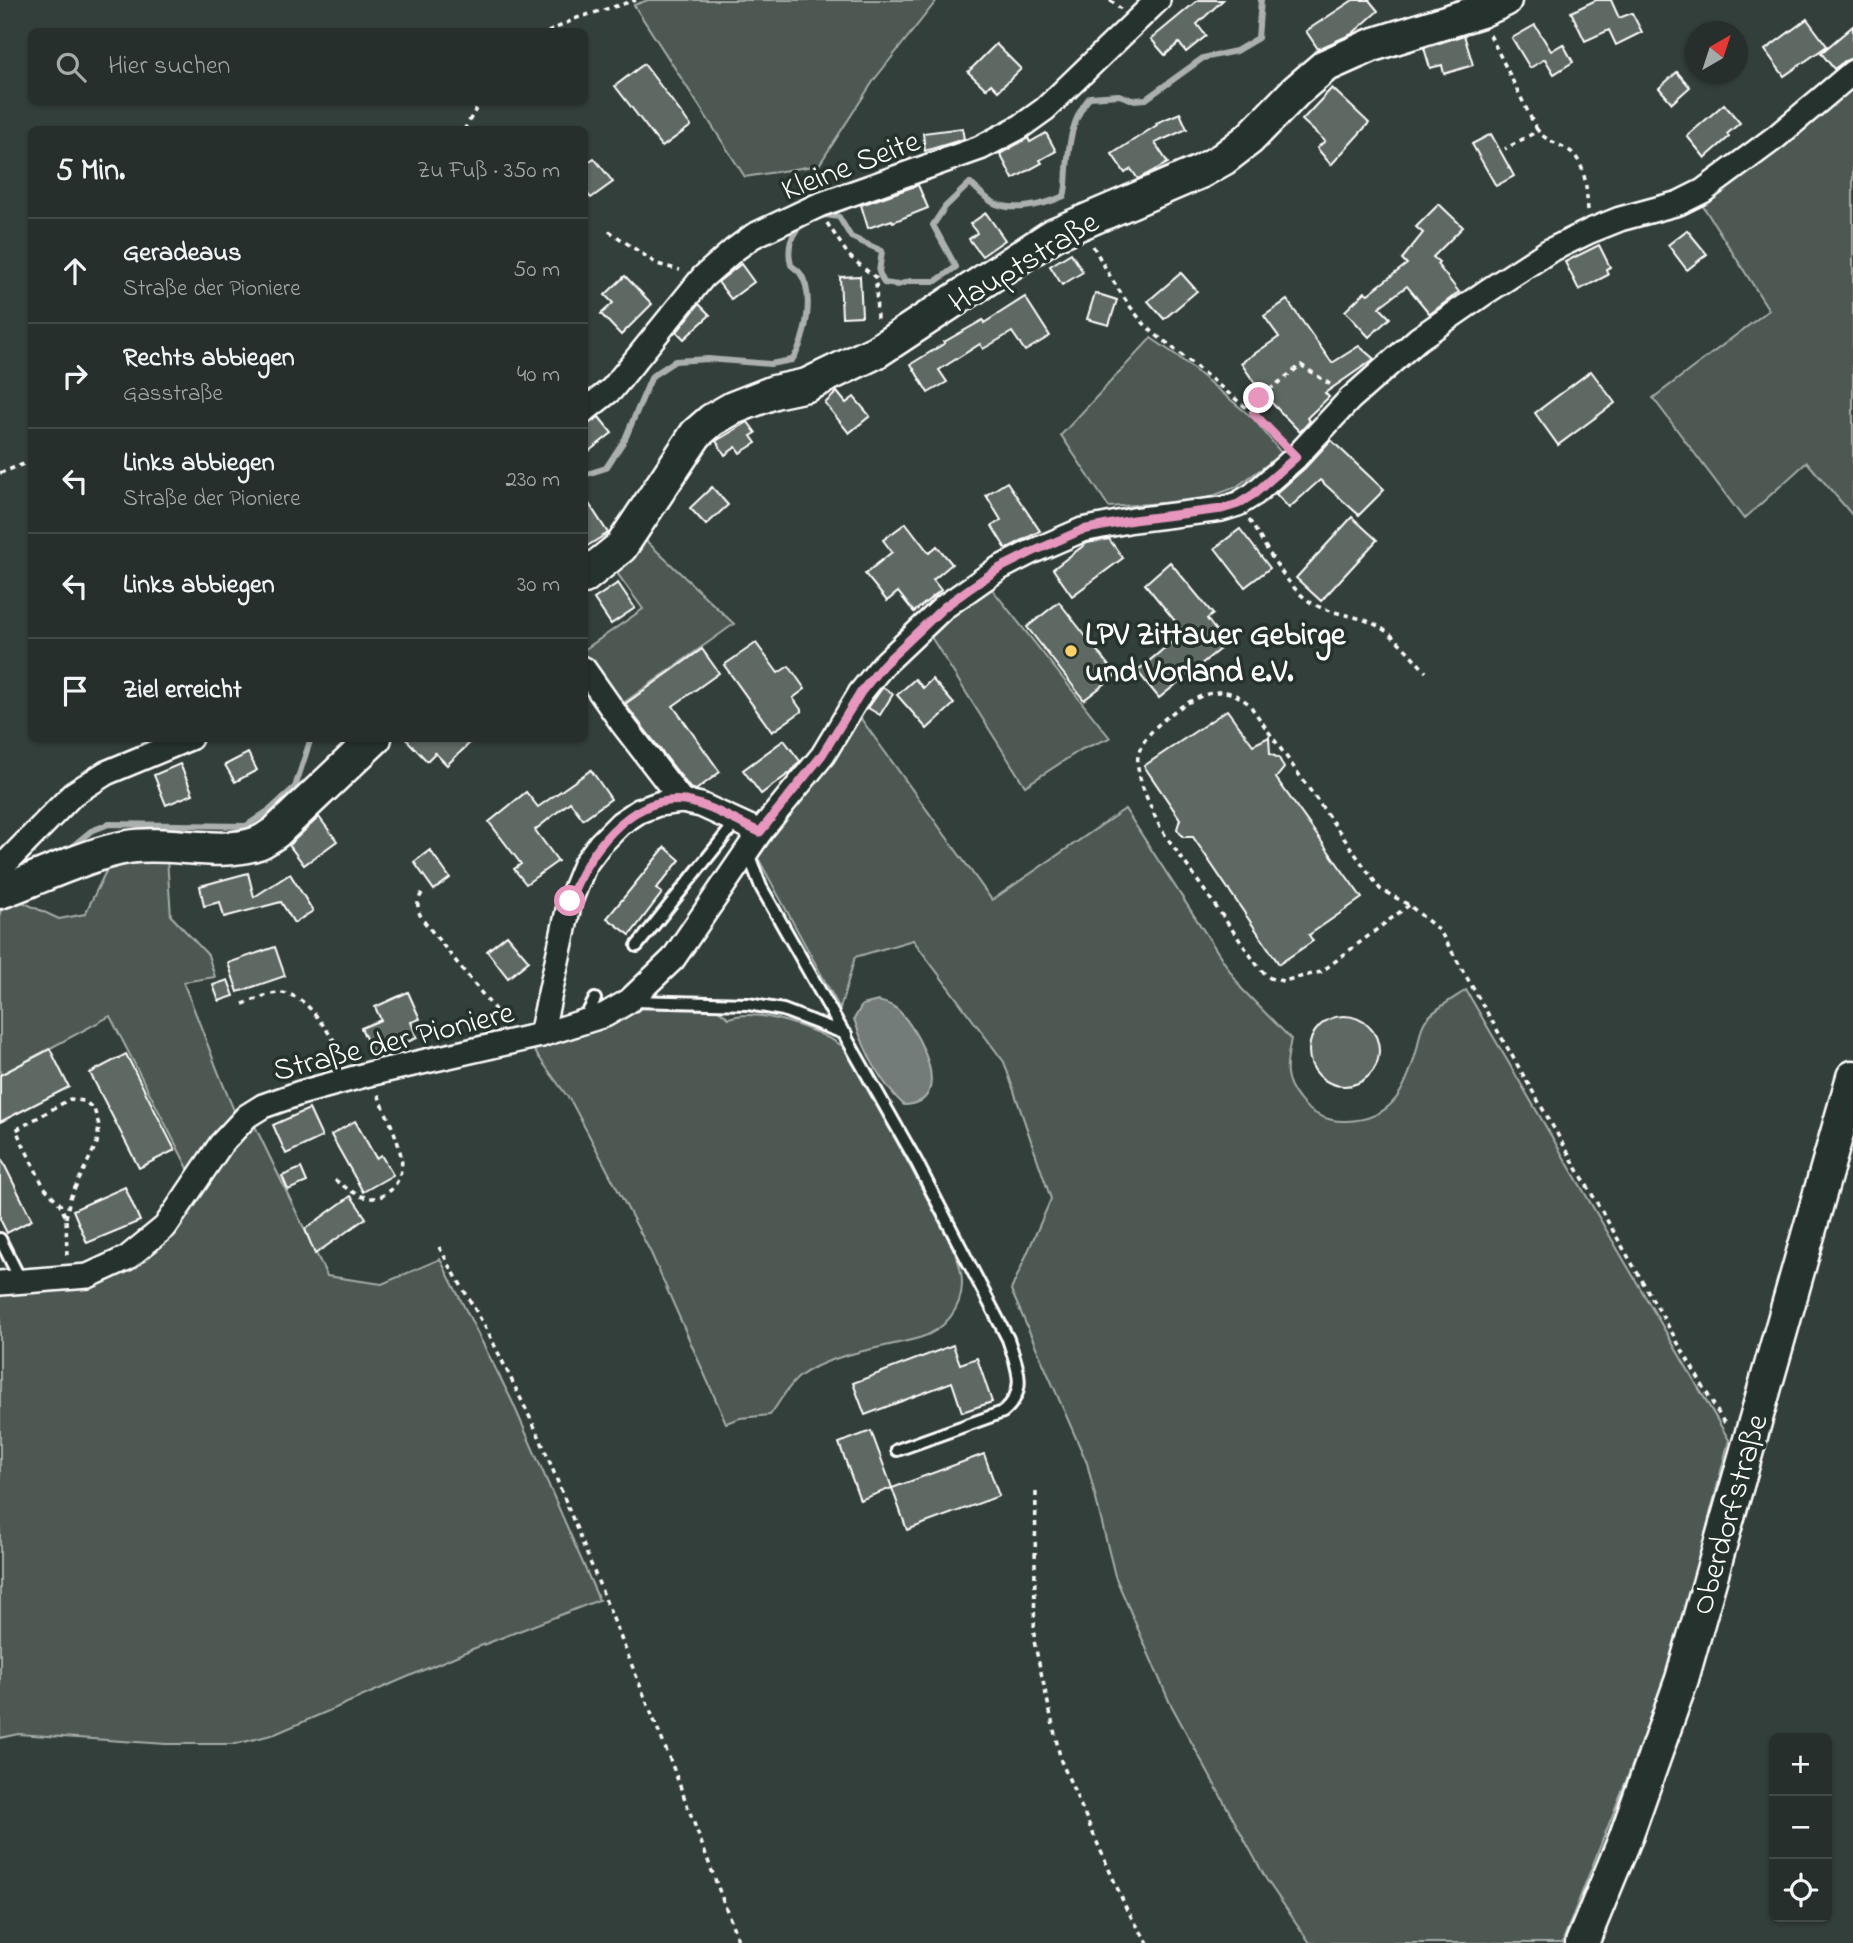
<!DOCTYPE html>
<html lang="de">
<head>
<meta charset="utf-8">
<style>
	body { margin:0; font-family:"Indie Flower",sans-serif; background:#2e3734; color:#f1f3f6 }
	.controls { position:absolute; right:21px; bottom:21px; display:grid; overflow:hidden; border-radius:10px; box-shadow:0 2px 5px #0004 }
	.controls button { width:63px; height:63px; display:grid; place-items:center; padding:0; border:0; border-bottom:2px solid #424a48; background:#262f2c; color:#f1f3f6; font:35px sans-serif }
	.compass { position:absolute; left:1685px; top:21px; width:63px; height:63px; border-radius:50%; background:#262f2c; box-shadow:0 2px 5px #0004; rotate:39deg }
	.stop { position:absolute; width:21px; height:21px; margin:-16px; border:5px solid #e797bd; border-radius:50%; background:#fff }
	.stop.end { background:#e797bd; border-color:#fff; box-shadow:0 2px 7px #0008 }
	.list { margin:0; padding:0; list-style:none }
	h2 { display:flex; justify-content:space-between; align-items:center; height:91px; margin:0; padding:0 28px; font-size:30px }
	h2 small { font-size:23px; font-weight:400; color:#a4a9a9 }
	.list li { display:grid; grid-template-columns:46px 1fr auto; gap:21px; align-items:center; box-sizing:border-box; height:105px; padding:0 28px; border-top:2px solid #424a48 }
	.list b { display:block; font-size:26px; white-space:nowrap }
	.list p { margin:0; font-size:23px; white-space:nowrap; color:#a4a9a9 }
	.list em { font-size:23px; font-style:normal; color:#a4a9a9 }
	.icon { flex:none; width:38px; height:38px; fill:none; stroke:currentColor; stroke-width:2; stroke-linecap:round; stroke-linejoin:round }
	.map { position:relative; flex:none; width:1853px; height:1943px; overflow:hidden }
	.search { position:absolute; background:#262f2c; box-shadow:0 2px 5px #0004; left:28px; top:28px; width:560px; height:77px; display:flex; align-items:center; gap:18px; box-sizing:border-box; padding:0 24px; border-radius:10px; color:#a4a9a9; font-size:26px }
	.panel { position:absolute; background:#262f2c; box-shadow:0 2px 5px #0004; left:28px; top:126px; width:560px; height:616px; border-radius:10px }
	.map>svg:first-child { display:block }
</style>
</head>
<body>
<div class="map">
<svg width="1853" height="1943" viewBox="0 0 1853 1943">
	<rect width="100%" height="100%" fill="#333f3a"/>
	<filter id="ink" filterUnits="userSpaceOnUse"><feTurbulence type="fractalNoise" baseFrequency=".0143" numOctaves="2"/><feDisplacementMap in="SourceGraphic" scale="14" xChannelSelector="R" yChannelSelector="G"/><feConvolveMatrix kernelMatrix="1 2 1 2 8 2 1 2 1" color-interpolation-filters="sRGB"/></filter>
	<g filter="url(#ink)">
		<g fill="#4d5853" stroke="#a6aca9" stroke-width="2">
			<polygon points="648,0 937,0 874,80 819,165 745,177 634,5"/>
			<polygon points="1853,80 1853,516 1807,462 1744,519 1653,398 1769,310 1701,203"/>
			<polygon points="1151,338 1176,355 1254,419 1282,454 1236,487 1202,500 1109,507 1061,435"/>
			<polygon points="641,536 734,624 615,709 585,665 584,650 643,609 612,566"/>
			<polygon points="992,589 1110,738 1082,749 1025,786 931,637 954,613"/>
			<path d="M859,716L992,900L1125,809L1241,988L1291,1039C1286,1065 1282,1078 1299,1099C1309,1113 1328,1122 1346,1121C1393,1120 1406,1089 1417,1049C1419,1040 1420,1030 1424,1023C1428,1013 1456,997 1466,990L1729,1440L1671,1667L1562,1943H1310L1266,1879L1169,1701L1115,1576L1087,1463L1011,1290L1051,1199L1004,1062L913,940L855,957L840,1009L758,858Z"/>
			<path d="M167,859L171,916L208,955L215,977L183,982C202,1027 217,1073 237,1117L194,1180L110,1016L0,1075V903L14,898L59,919L85,914L109,865Z"/>
			<path d="M694,1004L717,1009L729,1018C759,1007 818,1030 844,1047C874,1101 905,1155 933,1210C944,1232 962,1258 962,1283C962,1309 944,1331 919,1338C883,1348 828,1354 799,1377C788,1386 779,1403 770,1415L740,1418L726,1423L651,1253L572,1103L530,1045L633,1005Z"/>
			<polygon points="253,1122 327,1276 382,1284 440,1259 512,1401 599,1600 470,1650 275,1734 236,1744 166,1744 18,1734 0,1738 0,1291 137,1261"/>
		</g>
		<path fill="#737b78" stroke="#abb0ae" stroke-width="2" d="M878,1001C885,1003 892,1004 898,1010C919,1030 957,1104 904,1105C880,1083 864,1049 854,1019L862,1005Z"/>
		<g fill="none" stroke-linecap="round" stroke-linejoin="round">
			<g stroke="#abb0ae" stroke-width="6">
				<path d="M818,217L826,215L839,217L851,237L882,251L879,272L884,283L898,285L910,281H936L956,267L933,225L945,207L970,183C977,189 984,197 992,202C1012,213 1044,205 1064,196C1067,187 1066,179 1067,169C1069,142 1072,118 1090,97L1119,95L1133,100L1146,99L1203,58L1236,51L1258,38L1261,0"/>
				<path d="M584,475L606,468L625,439L652,376L675,361L708,359L770,364L792,360C806,342 815,293 800,273C798,270 794,268 791,265C787,249 790,232 805,223"/>
				<polyline points="75,844 91,831 109,824 246,826 271,809 295,787 311,738"/>
				<polyline points="0,909 34,896 42,891"/>
			</g>
		</g>
		<g fill="#5f6964" stroke="#fff" stroke-width="2">
			<polygon points="1198,0 1223,0 1197,24 1206,36 1186,52 1179,43 1165,55 1151,39"/>
			<polygon points="1353,0 1369,0 1378,11 1352,34 1318,49 1306,31"/>
			<polygon points="1596,0 1611,0 1619,18 1632,13 1642,32 1616,45 1609,30 1585,41 1571,12"/>
			<polygon points="1807,19 1827,46 1784,76 1765,50"/>
			<polygon points="1535,25 1551,51 1563,44 1573,62 1554,74 1545,59 1530,68 1512,38"/>
			<polygon points="1853,26 1853,58 1845,61 1834,69 1821,53"/>
			<polygon points="1464,35 1473,65 1444,74 1442,65 1430,68 1424,48"/>
			<polygon points="996,44 1021,69 998,91 991,84 986,89 968,72"/>
			<polygon points="644,64 691,126 662,147 615,86"/>
			<polygon points="1677,72 1690,87 1672,103 1659,88"/>
			<polygon points="1332,88 1369,123 1331,165 1317,148 1325,141 1302,120"/>
			<polygon points="1724,104 1740,123 1727,134 1729,137 1705,158 1687,136"/>
			<polygon points="1180,113 1187,129 1155,143 1168,163 1138,179 1131,169 1125,173 1112,154 1157,125 1156,123"/>
			<polygon points="962,128 964,139 925,151 923,133"/>
			<polygon points="1046,133 1056,151 1040,160 1042,163 1013,179 1000,154 1028,138 1030,142"/>
			<polygon points="1491,134 1514,176 1496,186 1472,144"/>
			<polygon points="594,158 613,182 591,198 584,190 584,165"/>
			<polygon points="918,185 928,208 893,222 892,220 868,228 861,205"/>
			<polygon points="1439,204 1463,227 1433,257 1439,262 1437,264 1459,292 1430,314 1407,286 1379,307 1390,318 1369,337 1345,311 1365,292 1368,294 1407,264 1402,259 1423,233 1416,227"/>
			<polygon points="986,213 1005,240 982,256 969,239 977,233 970,224"/>
			<polygon points="1687,230 1707,254 1687,270 1668,245"/>
			<polygon points="1599,245 1610,267 1606,269 1608,275 1579,290 1565,262"/>
			<polygon points="1071,253 1083,272 1062,285 1050,266"/>
			<polygon points="741,264 754,282 731,299 718,282"/>
			<polygon points="1181,273 1197,291 1164,319 1148,301"/>
			<polygon points="625,276 652,304 621,335 601,314 613,303 605,295"/>
			<polygon points="860,276 862,316 842,317 840,277"/>
			<polygon points="1095,293 1117,300 1109,325 1087,319"/>
			<polygon points="1025,297 1050,336 1025,351 1012,332 983,349 980,344 939,370 947,382 928,393 911,364 945,343 944,342 983,320 984,323"/>
			<polygon points="1287,300 1332,363 1359,346 1374,359 1325,393 1329,397 1307,418 1310,421 1300,432 1261,392 1241,363 1279,337 1264,316"/>
			<polygon points="699,304 710,315 684,339 677,332"/>
			<polygon points="1591,371 1615,403 1558,445 1535,413"/>
			<polygon points="837,392 846,403 854,397 870,416 849,433 825,403"/>
			<polygon points="599,417 612,433 584,455 584,427"/>
			<polygon points="748,422 756,433 751,436 756,443 740,453 736,447 725,455 716,441"/>
			<polygon points="1331,440 1384,490 1359,515 1320,480 1289,508 1276,494 1305,468"/>
			<polygon points="1007,482 1040,531 1006,549 992,526 1001,520 986,495"/>
			<polygon points="712,487 728,505 706,525 690,508"/>
			<polygon points="584,496 608,533 584,548"/>
			<polygon points="1352,517 1377,540 1321,601 1296,578"/>
			<polygon points="906,523 929,553 937,546 952,564 933,580 941,590 914,612 898,592 887,601 865,574 892,552 883,540"/>
			<polygon points="1240,529 1270,568 1245,587 1215,548"/>
			<polygon points="1109,539 1123,558 1072,596 1053,569 1087,543"/>
			<polygon points="1170,562 1213,614 1207,619 1226,644 1159,698 1137,671 1184,632 1145,584"/>
			<polygon points="618,583 635,608 611,624 594,599"/>
			<polygon points="1059,602 1116,675 1084,700 1027,627"/>
			<polygon points="756,643 778,673 789,666 805,689 793,698 802,711 772,732 724,665"/>
			<polygon points="702,649 719,673 673,706 720,772 696,790 690,788 625,704"/>
			<polygon points="915,679 923,688 932,679 954,704 927,729 897,695"/>
			<polygon points="883,687 893,694 880,715 868,708"/>
			<polygon points="1227,710 1253,745 1269,737 1270,754 1279,758 1284,768 1276,778 1362,898 1309,935 1313,941 1279,964 1193,837 1183,837 1177,829 1180,819 1144,766"/>
			<polygon points="405,738 475,738 447,765 435,753 427,761"/>
			<polygon points="784,740 800,761 791,772 761,794 743,770"/>
			<polygon points="248,753 257,770 235,782 225,765"/>
			<polygon points="180,764 193,794 166,805 154,775"/>
			<polygon points="591,770 611,799 583,819 570,802 535,830 558,861 526,884 514,869 521,864 489,822 526,792 538,807"/>
			<polygon points="319,817 337,841 304,865 289,845"/>
			<polygon points="665,847 680,860 656,889 662,893 630,935 607,918"/>
			<polygon points="430,850 450,878 434,890 414,862"/>
			<polygon points="248,873 254,897 290,874 313,911 294,923 281,902 224,917 220,902 204,906 200,886"/>
			<polygon points="507,935 529,961 508,978 487,951"/>
			<polygon points="275,947 285,976 238,992 228,963"/>
			<polygon points="228,980 234,996 219,1001 213,985"/>
			<polygon points="408,992 420,1019 411,1022 417,1038 374,1056 361,1028 381,1020 375,1007"/>
			<circle cx="1344" cy="1051" r="35"/>
			<polygon points="50,1049 69,1087 0,1122 0,1075"/>
			<polygon points="126,1054 175,1150 139,1168 90,1073"/>
			<polygon points="309,1109 322,1137 286,1154 273,1125"/>
			<polygon points="355,1121 376,1158 381,1155 393,1175 363,1192 331,1135"/>
			<polygon points="0,1156 32,1220 7,1233 0,1219"/>
			<polygon points="301,1168 307,1182 288,1190 282,1176"/>
			<polygon points="125,1187 140,1221 87,1243 73,1210"/>
			<polygon points="351,1196 366,1218 315,1254 305,1229"/>
			<polygon points="953,1345 960,1364 977,1358 992,1402 962,1412 952,1382 865,1415 853,1383"/>
			<polygon points="871,1431 892,1488 860,1500 839,1443"/>
			<polygon points="984,1454 999,1496 907,1530 892,1488"/>
		</g>
		<g fill="none" stroke-linecap="round" stroke-linejoin="round">
			<g stroke="#fff" stroke-width="16">
				<g id="lane">
					<path d="M748,853L761,887L916,1161L1008,1339C1017,1367 1029,1390 1003,1412L897,1450"/>
					<polyline points="637,946 736,822"/>
					<polyline points="633,1001 748,1004 783,1010 846,1034"/>
					<polyline points="585,1018 595,999"/>
					<polyline points="0,1239 21,1281"/>
				</g>
			</g>
			<g stroke="#fff" stroke-width="28">
				<g id="street">
					<polyline points="584,411 612,389 703,277 734,250 753,236 819,205 980,148 1020,127 1045,109 1158,0"/>
					<polyline points="584,669 622,723 682,801 701,805 760,832"/>
					<polyline points="0,869 73,794 106,773 190,738"/>
					<polyline points="541,1035 570,901 585,864 600,844 621,823 639,811 658,804 682,801"/>
					<polyline points="0,1283 88,1276 127,1258 165,1227 221,1144 247,1116 263,1106 300,1093 369,1074 541,1035 605,1015 629,1001 673,959 760,832 823,755 861,692 883,665 944,607 998,569 1029,553 1082,530 1133,520 1222,509 1238,504 1254,494 1296,457 1350,399 1418,339 1486,292 1549,251 1590,231 1620,219 1679,203 1703,191 1776,137 1853,72"/>
				</g>
			</g>
			<g stroke="#fff" stroke-width="37">
				<g id="secondary">
					<polyline points="584,577 621,547 696,434 712,420 733,408 774,392 807,385 876,352 1055,234 1200,172 1223,159 1249,139 1296,91 1325,66 1372,45 1481,11 1505,0"/>
					<path d="M0,892C39,878 87,854 128,847C169,840 219,857 258,843C264,841 270,836 276,832L375,738"/>
					<polyline points="1582,1943 1625,1839 1682,1679 1853,1077"/>
				</g>
			</g>
			<g stroke="#fff" stroke-width="3.5" stroke-dasharray="5 5" stroke-linecap="butt">
				<polyline points="1110,0 1121,9"/>
				<polyline points="548,32 577,18 636,0"/>
				<polyline points="1490,35 1536,128 1532,134 1505,149"/>
				<path d="M1536,128C1545,141 1555,142 1567,149C1587,161 1586,190 1588,210"/>
				<polyline points="464,130 480,102"/>
				<polyline points="827,223 849,256 876,278 877,322"/>
				<polyline points="609,231 657,264 680,270"/>
				<path d="M1093,246C1111,278 1136,324 1167,343L1254,414L1282,443"/>
				<polyline points="1254,414 1259,398 1301,365 1334,387"/>
				<polyline points="0,473 32,461"/>
				<path d="M1249,520C1265,544 1282,580 1305,598C1324,614 1348,613 1370,622C1393,632 1410,654 1426,672"/>
				<path d="M422,893C416,903 417,909 422,919L504,1021"/>
				<path d="M1409,905L1321,972L1283,981L1270,978L1260,969L1161,829C1152,810 1135,777 1138,756C1142,729 1198,688 1225,692C1235,693 1242,699 1249,704L1380,889L1409,905L1440,931L1723,1421L1728,1426"/>
				<path d="M243,1004C254,1000 269,993 280,993C312,993 328,1041 350,1058"/>
				<path d="M335,1180C345,1187 357,1197 370,1198C392,1199 405,1175 401,1156C397,1134 386,1114 378,1094"/>
				<polyline points="66,1218 70,1198 97,1143 99,1125 94,1109 84,1101 70,1099 16,1130 44,1187 60,1204 66,1218 67,1258"/>
				<polyline points="439,1247 488,1332 540,1438 671,1762 739,1943"/>
				<polyline points="1036,1492 1034,1641 1061,1761 1127,1910 1148,1943"/>
			</g>
			<use href="#lane" stroke="#26332d" stroke-width="10"/>
			<use href="#street" stroke="#26332d" stroke-width="23"/>
			<use href="#secondary" stroke="#26332d" stroke-width="32"/>
		</g>
	</g>
	<g fill="none" stroke-linecap="round" stroke-linejoin="round" filter="url(#ink)">
		<path stroke="#e797bd" stroke-width="9" d="M570,901C585,856 629,794 685,801C711,805 736,822 760,832L822,755L861,692L883,665L944,607L969,589L998,569L1030,553L1082,530L1133,520L1222,509L1238,504L1254,494L1296,457L1254,414L1259,398"/>
	</g>
	<circle fill="#ffd166" stroke="#26332d" stroke-width="2.5" cx="1071" cy="651" r="7"/>
	<g text-anchor="middle" stroke-width="7" stroke-linejoin="round" paint-order="stroke">
		<g font-size="32" fill="#fff" stroke="#26332d">
			<text transform="translate(850 164) rotate(-21)" y="11">Kleine Seite</text>
			<text transform="translate(1023 261) rotate(-31)" y="11">Hauptstraße</text>
			<text transform="translate(393 1040) rotate(-14)" y="11">Straße der Pioniere</text>
			<text transform="translate(1728 1514) rotate(-74)" y="11">Oberdorfstraße</text>
		</g>
		<g font-size="32" font-weight="bold" fill="#fff" stroke="#26332d" text-anchor="start">
			<text x="1085" y="644">LPV Zittauer Gebirge<tspan x="1085" dy="37">und Vorland e.V.</tspan></text>
		</g>
	</g>
</svg>
<div class="controls">
<button>+</button>
<button>−</button>
<button><svg class="icon" aria-label="locate" viewBox="0 0 24 24"><circle cx="12" cy="12" r="6"/><path d="M12 2v4M12 18v4M2 12h4M18 12h4"/></svg></button>
</div>
<svg class="compass" viewBox="-18 -18 36 36"><path d="M0-13l5 13h-10z" fill="#e53935"/><path d="M0 13l5-13h-10z" fill="#a4a9a9"/></svg>
<div class="stop" style="left:570px;top:901px"></div>
<div class="stop end" style="left:1259px;top:398px"></div>
<div class="search"><svg class="icon" aria-label="search" viewBox="0 0 24 24"><circle cx="10" cy="10" r="6"/><path d="M15 15l6 6"/></svg>Hier suchen</div>
<section class="panel">
<h2>5 Min.<small>Zu Fuß · 350 m</small></h2>
<ul class="list">
<li><svg class="icon" aria-label="ahead" viewBox="0 0 24 24"><path d="M12 20V5M6 11l6-6 6 6"/></svg><div><b>Geradeaus</b><p>Straße der Pioniere</p></div><em>50 m</em></li>
<li><svg class="icon" aria-label="right" viewBox="0 0 24 24"><path d="M7 20v-9h11M14 6l5 5-5 5"/></svg><div><b>Rechts abbiegen</b><p>Gasstraße</p></div><em>40 m</em></li>
<li><svg class="icon" aria-label="left" viewBox="0 0 24 24"><path d="M17 20v-9H6M10 6l-5 5 5 5"/></svg><div><b>Links abbiegen</b><p>Straße der Pioniere</p></div><em>230 m</em></li>
<li><svg class="icon" aria-label="left" viewBox="0 0 24 24"><path d="M17 20v-9H6M10 6l-5 5 5 5"/></svg><div><b>Links abbiegen</b></div><em>30 m</em></li>
<li><svg class="icon" aria-label="arrive" viewBox="0 0 24 24"><path d="M6 21V4h12l-3 4 3 4H6"/></svg><div><b>Ziel erreicht</b></div></li>
</ul>
</section>
</div>
</body>
</html>
